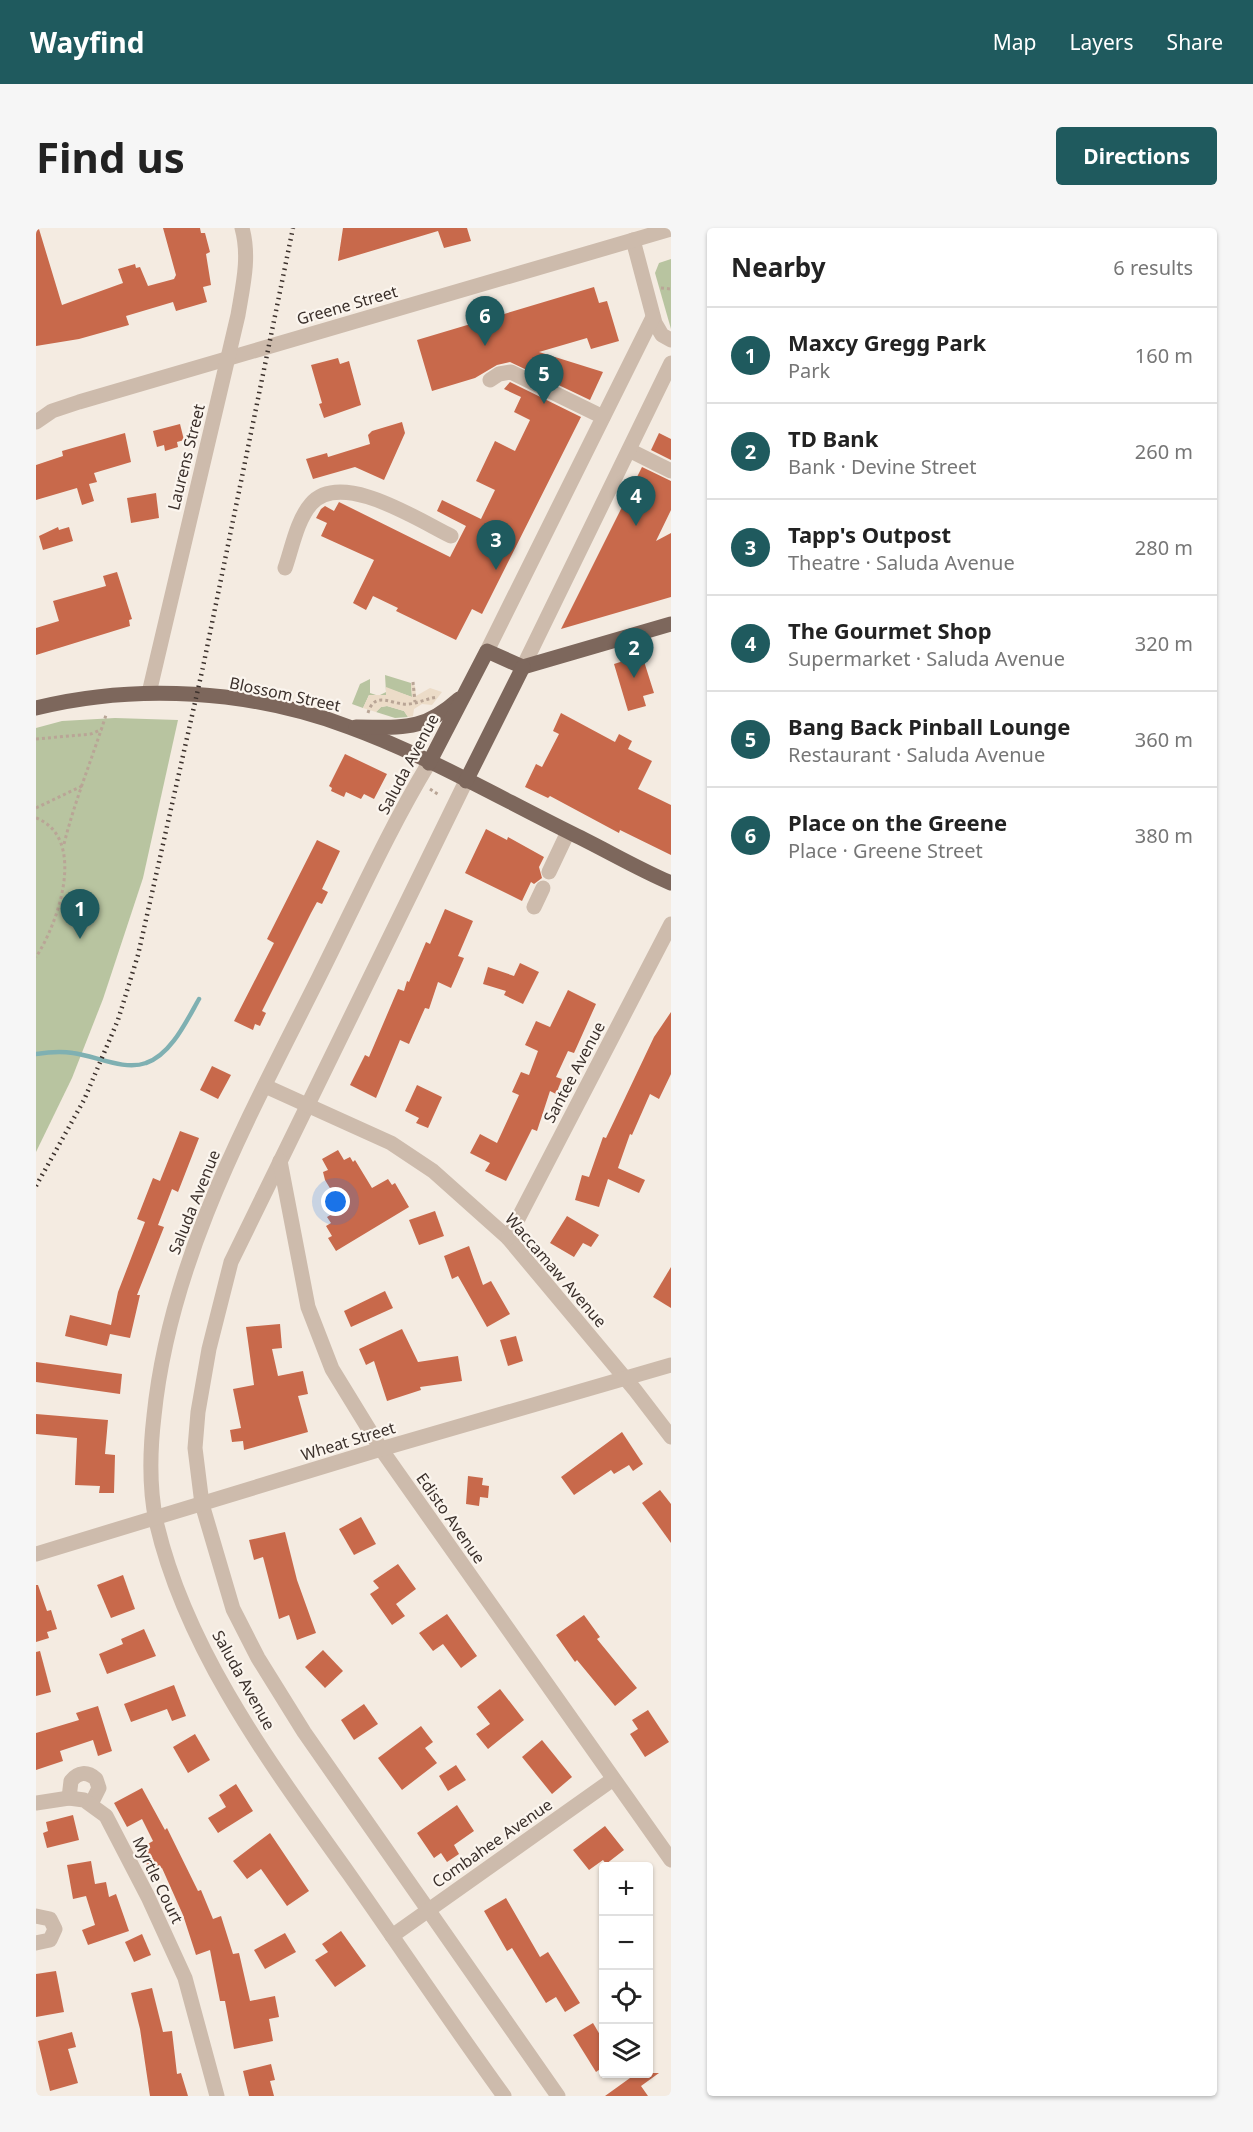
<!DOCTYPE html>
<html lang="en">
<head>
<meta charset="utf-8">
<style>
	body { margin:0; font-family:"Noto Sans",sans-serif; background:#f6f6f6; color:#222 }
	.controls { position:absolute; right:18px; bottom:18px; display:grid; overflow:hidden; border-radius:6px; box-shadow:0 2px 4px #0004 }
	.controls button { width:54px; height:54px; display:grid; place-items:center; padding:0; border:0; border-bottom:2px solid #e0e0e0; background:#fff; color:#222; font:30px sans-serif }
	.you { position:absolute; left:300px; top:974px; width:21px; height:21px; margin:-15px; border:4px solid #fff; border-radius:50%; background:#1a73e8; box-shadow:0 0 0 9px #1a73e833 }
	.badge { display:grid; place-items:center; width:39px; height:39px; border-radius:50%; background:#1f5a5e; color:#fff; font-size:20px; font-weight:700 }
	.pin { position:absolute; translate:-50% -50px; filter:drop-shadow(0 2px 3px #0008) }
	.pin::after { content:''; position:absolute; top:32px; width:21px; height:18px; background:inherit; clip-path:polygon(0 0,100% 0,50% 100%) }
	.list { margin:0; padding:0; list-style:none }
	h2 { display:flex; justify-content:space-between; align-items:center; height:78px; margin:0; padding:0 24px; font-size:26px }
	h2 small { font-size:20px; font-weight:400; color:#767676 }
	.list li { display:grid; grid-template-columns:39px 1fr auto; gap:18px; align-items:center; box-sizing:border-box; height:96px; padding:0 24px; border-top:2px solid #e0e0e0 }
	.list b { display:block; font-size:22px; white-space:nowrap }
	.list p { margin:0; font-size:20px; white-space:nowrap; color:#767676 }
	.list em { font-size:20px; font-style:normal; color:#767676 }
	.icon { flex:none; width:33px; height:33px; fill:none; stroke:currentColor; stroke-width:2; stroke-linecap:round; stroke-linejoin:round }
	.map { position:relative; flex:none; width:635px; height:1868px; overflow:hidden; border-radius:6px }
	header { display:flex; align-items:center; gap:36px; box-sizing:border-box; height:84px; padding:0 30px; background:#1f5a5e; color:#fff }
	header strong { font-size:28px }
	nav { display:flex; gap:33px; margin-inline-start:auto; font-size:21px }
	.intro { display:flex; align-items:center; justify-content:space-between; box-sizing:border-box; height:144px; padding:0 36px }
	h1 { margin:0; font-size:42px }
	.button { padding:15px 27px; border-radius:6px; background:#1f5a5e; color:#fff; font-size:21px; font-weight:700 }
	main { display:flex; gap:36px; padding:0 36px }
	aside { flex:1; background:#fff; border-radius:6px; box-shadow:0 2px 4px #0004 }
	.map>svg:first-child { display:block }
</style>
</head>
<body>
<header>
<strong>Wayfind</strong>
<nav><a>Map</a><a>Layers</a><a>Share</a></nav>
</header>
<div class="intro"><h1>Find us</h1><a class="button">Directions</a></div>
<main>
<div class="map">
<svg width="635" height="1868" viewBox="0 0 635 1868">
	<rect width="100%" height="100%" fill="#f4ebe1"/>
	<g fill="#b8c4a0">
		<polygon points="635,31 635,101 619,45 623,35"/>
		<polygon points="349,447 375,455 376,469 350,460 350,467 344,467 350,464"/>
		<polygon points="334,451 334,465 340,467 333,467 327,480 316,476 324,456"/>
		<polygon points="351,478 368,483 372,489 359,490 340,484 345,479"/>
		<polygon points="79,490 142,492 107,650 67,771 36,850 0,924 0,500 26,493"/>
	</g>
	<polygon fill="#ecdcc8" points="375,455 379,458 380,468 394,460 406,464 396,477 386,476 378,481 377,488 372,489 368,483 351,478 345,479 340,484 327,480 333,467 350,467 350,459 376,469"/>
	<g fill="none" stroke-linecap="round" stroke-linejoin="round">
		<path stroke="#7fb0b2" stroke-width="4.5" d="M0,826C13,824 24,823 37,825C60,828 88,843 110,835C135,827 151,792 163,771"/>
	</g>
	<g fill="#c8694b">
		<polygon points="127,0 164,0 165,5 169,5 174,24 170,26 175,57 167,59 171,74 140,83 137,74 90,88 93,97 43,111 0,118 0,2 3,1 26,77 87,55 82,41 99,36 100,40 104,39 112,58 138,51 140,47"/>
		<polygon points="307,0 431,0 435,13 408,20 402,3 302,33"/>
		<polygon points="558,59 563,75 571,73 583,113 555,121 551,110 503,124 567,144 554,172 474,134 461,137 439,150 396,163 381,112"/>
		<polygon points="302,130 304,136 313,133 325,177 288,190 283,176 286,175 275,137"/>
		<polygon points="474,154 545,189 446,386 436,381 420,412 360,383 362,380 337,368 330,382 317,375 338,332 285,308 291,295 280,290 285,281 289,278 298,283 303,274 414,329 430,298 401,283 406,272 445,291 459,262 440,253 459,213 479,223 494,192 478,184 485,169 468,161"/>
		<polygon points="366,194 369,205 348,252 319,239 277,251 270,231 291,225 292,229 334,216 332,207 336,203"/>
		<polygon points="144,196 148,212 141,214 142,219 129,223 128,217 121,219 117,203"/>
		<polygon points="89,205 95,234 58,245 61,254 53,256 58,273 46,277 41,260 0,272 0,237 27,228 26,223"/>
		<polygon points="623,205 635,211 635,232 615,222"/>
		<polygon points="606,239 635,253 635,282 620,313 635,305 635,369 525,401"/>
		<polygon points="120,265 123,290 95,295 91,270"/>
		<polygon points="22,299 23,302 33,299 37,313 7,322 3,308"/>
		<polygon points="81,344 96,391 93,392 94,398 0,427 0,400 23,393 17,373 70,358 67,348"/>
		<polygon points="606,427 618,465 607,468 610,478 592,483 578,436"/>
		<polygon points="525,485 579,514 583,506 596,513 592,521 616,533 602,561 635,577 635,627 584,602 583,605 514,568 512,570 489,559 500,536 506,539 523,506 517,503"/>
		<polygon points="309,526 351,546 338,571 328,566 325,571 310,564 308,569 295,563 296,560 293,558"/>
		<polygon points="450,601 471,612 472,609 508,629 503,639 506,650 498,656 495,654 486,673 429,645"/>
		<polygon points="281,612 304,623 286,661 292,664 286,676 281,674 275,685 226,783 230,785 224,798 219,796 217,802 198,793 238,715 231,711"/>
		<polygon points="409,681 437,693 422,728 428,730 415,760 402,754 393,781 389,780 373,816 364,812 340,870 314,857 329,827 333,829 362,761 368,763 371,753 373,754 390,714 394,716"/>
		<polygon points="484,735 503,744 487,776 468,767 470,763 447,756 452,739 478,748"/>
		<polygon points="532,762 560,776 538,825 532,823 520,849 526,851 520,866 514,863 501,903 496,901 470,953 449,943 454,935 434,925 444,906 461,915 483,867 476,864 485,844 493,847 502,823 489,817 500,793 514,799"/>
		<polygon points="635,784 635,846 623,871 614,866 596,907 594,906 582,940 609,952 603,965 572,951 563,979 539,972 546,947 553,949 567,909 570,910 618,809"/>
		<polygon points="176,838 195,847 182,871 164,862"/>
		<polygon points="381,857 406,869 392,900 380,895 383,890 369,883"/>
		<polygon points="144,903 163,910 142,964 136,961 122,997 128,999 101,1067 104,1067 94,1110 74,1106 71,1118 29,1108 34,1087 75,1097 82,1064 109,994 101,991 117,950 124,953"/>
		<polygon points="302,922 308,932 314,929 317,934 319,932 336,960 352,951 356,957 359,955 373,979 300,1023 292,1010 296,1008 290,998 295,995 291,989 306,980 289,952 287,944 292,942 286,931"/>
		<polygon points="399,983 408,1008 383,1017 373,992"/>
		<polygon points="531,988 563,1007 555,1019 547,1015 538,1029 514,1015"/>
		<polygon points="433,1018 447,1057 455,1053 474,1086 451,1099 422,1048 416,1051 408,1028"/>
		<polygon points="635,1039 635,1080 617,1069"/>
		<polygon points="349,1063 357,1080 315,1099 308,1083"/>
		<polygon points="244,1096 246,1120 236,1121 242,1148 267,1143 272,1166 262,1168 272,1204 208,1222 207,1213 196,1214 194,1202 205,1200 197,1161 218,1157 210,1099"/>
		<polygon points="366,1101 382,1134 422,1128 426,1153 384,1159 385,1162 351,1173 338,1133 330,1137 323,1121"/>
		<polygon points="480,1108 487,1133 472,1138 464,1112"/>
		<polygon points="0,1134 86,1146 84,1166 0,1154"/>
		<polygon points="0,1186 72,1192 69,1226 79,1227 78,1265 63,1265 64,1258 39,1257 41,1210 0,1206"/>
		<polygon points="586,1204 607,1236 597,1243 593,1237 578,1246 575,1242 538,1267 525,1249"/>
		<polygon points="432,1248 447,1250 446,1257 453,1258 452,1270 444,1269 443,1278 430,1276"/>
		<polygon points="624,1262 635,1276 635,1315 606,1275"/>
		<polygon points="325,1289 340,1316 318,1327 303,1301"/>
		<polygon points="249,1304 261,1352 280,1405 261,1412 253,1387 243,1391 227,1329 218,1332 213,1312"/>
		<polygon points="362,1336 380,1361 360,1376 369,1388 356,1397 334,1366 343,1360 337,1353"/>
		<polygon points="87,1347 99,1381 75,1390 61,1357"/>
		<polygon points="0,1357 2,1357 11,1383 15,1382 21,1401 11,1404 13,1410 0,1414"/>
		<polygon points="411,1386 441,1428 425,1440 407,1416 397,1423 383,1405"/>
		<polygon points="548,1387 564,1409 561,1411 601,1460 579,1478 541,1432 539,1434 520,1407"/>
		<polygon points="108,1401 120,1428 71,1446 63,1426 87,1416 85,1411"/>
		<polygon points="287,1422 307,1443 289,1460 269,1439"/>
		<polygon points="4,1423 15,1464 0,1468 0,1424"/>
		<polygon points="138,1457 150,1488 136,1493 131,1481 95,1494 88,1476"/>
		<polygon points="464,1461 488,1492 452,1521 440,1506 454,1496 441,1479"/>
		<polygon points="328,1476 342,1496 318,1512 305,1492"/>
		<polygon points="62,1478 76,1523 62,1528 57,1512 24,1523 27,1533 0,1542 0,1505 43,1492 40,1485"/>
		<polygon points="612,1482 633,1514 609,1529 594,1506 602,1501 596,1492"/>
		<polygon points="385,1498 397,1514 389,1520 401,1535 366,1562 342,1530"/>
		<polygon points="159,1506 174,1532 152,1545 137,1519"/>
		<polygon points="506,1512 536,1549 516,1566 486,1529"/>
		<polygon points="420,1537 430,1552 412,1563 403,1548"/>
		<polygon points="200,1556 217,1583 182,1605 172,1590 190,1579 183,1567"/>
		<polygon points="106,1560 129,1602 131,1600 162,1663 165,1662 177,1691 185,1688 197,1726 203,1725 214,1773 239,1768 243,1789 233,1791 237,1813 198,1821 189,1773 184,1773 174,1722 160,1727 147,1687 126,1640 115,1645 103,1621 117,1613 106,1591 91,1599 78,1575"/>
		<polygon points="421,1577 438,1603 418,1617 423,1626 411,1634 405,1625 398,1630 381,1605"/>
		<polygon points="37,1587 43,1612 11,1620 7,1605 12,1603 10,1594"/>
		<polygon points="569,1598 588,1622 570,1636 567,1632 553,1642 537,1622"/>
		<polygon points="234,1605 273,1663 251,1678 225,1641 211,1651 197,1633"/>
		<polygon points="55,1633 59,1656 70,1654 73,1669 80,1666 93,1703 52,1717 46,1702 59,1697 50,1668 37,1671 31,1637"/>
		<polygon points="470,1670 504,1729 512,1724 544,1775 529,1784 520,1769 510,1775 476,1720 471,1723 448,1683"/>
		<polygon points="305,1703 330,1738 299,1759 279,1732 292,1724 286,1716"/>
		<polygon points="249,1705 260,1724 229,1741 218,1722"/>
		<polygon points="106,1706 115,1727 98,1734 89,1714"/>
		<polygon points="20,1743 28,1784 0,1789 0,1746"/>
		<polygon points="116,1760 127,1804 136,1803 141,1846 145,1845 152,1868 114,1868 104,1801 95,1765"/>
		<polygon points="557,1795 567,1812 567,1839 560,1844 537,1807"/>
		<polygon points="36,1804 40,1819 32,1821 42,1855 14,1863 2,1813"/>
		<polygon points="235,1836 239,1852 234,1853 238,1868 213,1868 207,1843"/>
		<polygon points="590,1845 623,1845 605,1858 612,1868 569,1868 594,1850"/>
	</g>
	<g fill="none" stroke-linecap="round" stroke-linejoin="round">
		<g stroke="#b9a596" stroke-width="3" stroke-dasharray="3 3" stroke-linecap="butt">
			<polyline points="625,60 635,61"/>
			<polyline points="377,454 379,474"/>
			<path d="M332,485C339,461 357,478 373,476C383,475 392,470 402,469"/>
			<polyline points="0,511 55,506 66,501"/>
			<polyline points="394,561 403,567"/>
			<polyline points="0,580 46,558"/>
			<path d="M0,590C52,610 22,696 0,729"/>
			<path d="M28,616C39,572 56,531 70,487"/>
		</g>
		<g stroke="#cdbbac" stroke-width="15">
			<polyline points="597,12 619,95 626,107 635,112"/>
			<polyline points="454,152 463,146 475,144 567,189"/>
			<polyline points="0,194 16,183 43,174 635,1"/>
			<polyline points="593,222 635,243"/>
			<path d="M249,340C256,320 261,292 275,276C305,241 384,293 415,308"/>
			<polyline points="451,423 617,89"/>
			<polyline points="487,439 635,135"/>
			<path d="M113,465L202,87C207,57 214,29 206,0"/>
			<path d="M393,535C352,603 319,677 283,749C213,889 134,1030 118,1188C114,1222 113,1259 120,1293C150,1424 237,1539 313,1646C365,1720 415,1795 468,1868"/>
			<polyline points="430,553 195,1034 173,1121 162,1184 159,1220 166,1276 197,1381 222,1430 268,1504 522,1868"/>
			<polyline points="513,644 532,604"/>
			<polyline points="498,679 507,660"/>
			<polyline points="229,858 355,915 397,943 472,1010 599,1162 635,1209"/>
			<polyline points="244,933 272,1079 296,1141 345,1221 635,1632"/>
			<polyline points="472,1010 635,696"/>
			<polyline points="0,1326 345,1221 635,1137"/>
			<path d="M33,1570L35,1553C42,1544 51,1543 60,1551L63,1560L55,1576"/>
			<polyline points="0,1575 33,1570 48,1572 70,1588 112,1669 149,1750 181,1868"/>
			<polyline points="0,1688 14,1691 19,1701 14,1712 0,1715"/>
			<polyline points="356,1708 576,1552"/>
		</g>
		<g stroke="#7d675c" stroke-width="15">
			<path d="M0,480C101,455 215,462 313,499C390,527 464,570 537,606C570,622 602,641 635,655"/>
			<path d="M320,499C367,499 386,504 423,471"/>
			<polyline points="393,535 451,423 487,439 635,396"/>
			<polyline points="430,553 487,439"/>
		</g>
		<polyline stroke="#3b302b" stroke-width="4.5" stroke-dasharray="1.5 4.5" stroke-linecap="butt" points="0,958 48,872 82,792 102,727 167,439 257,0"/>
	</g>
	<g text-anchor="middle" stroke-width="4.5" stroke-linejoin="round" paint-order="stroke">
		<g font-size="16" fill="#3b302b" stroke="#fbf5ee">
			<text transform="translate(311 77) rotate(-16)" y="6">Greene Street</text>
			<text transform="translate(150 229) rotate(-76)" y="6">Laurens Street</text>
			<text transform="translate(249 466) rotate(12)" y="6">Blossom Street</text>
			<text transform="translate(372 536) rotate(-62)" y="6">Saluda Avenue</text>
			<text transform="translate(538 844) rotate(-62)" y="6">Santee Avenue</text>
			<text transform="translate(158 974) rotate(-68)" y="6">Saluda Avenue</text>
			<text transform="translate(520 1042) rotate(49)" y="6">Waccamaw Avenue</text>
			<text transform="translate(312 1213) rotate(-17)" y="6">Wheat Street</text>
			<text transform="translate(415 1290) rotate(55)" y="6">Edisto Avenue</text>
			<text transform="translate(208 1452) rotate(61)" y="6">Saluda Avenue</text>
			<text transform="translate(456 1615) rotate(-35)" y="6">Combahee Avenue</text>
			<text transform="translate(122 1652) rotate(64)" y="6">Myrtle Court</text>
		</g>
	</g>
</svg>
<div class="controls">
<button>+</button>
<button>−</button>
<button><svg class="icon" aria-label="locate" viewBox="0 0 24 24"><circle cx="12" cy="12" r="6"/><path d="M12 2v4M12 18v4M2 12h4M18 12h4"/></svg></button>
<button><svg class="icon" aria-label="layers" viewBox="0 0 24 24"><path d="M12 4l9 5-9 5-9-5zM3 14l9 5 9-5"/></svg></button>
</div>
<div class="you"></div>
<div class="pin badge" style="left:44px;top:711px">1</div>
<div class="pin badge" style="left:598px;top:450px">2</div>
<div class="pin badge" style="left:460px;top:342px">3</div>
<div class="pin badge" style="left:600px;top:298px">4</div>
<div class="pin badge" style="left:508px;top:176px">5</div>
<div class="pin badge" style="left:449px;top:118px">6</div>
</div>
<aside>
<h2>Nearby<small>6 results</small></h2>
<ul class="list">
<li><span class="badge">1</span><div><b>Maxcy Gregg Park</b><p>Park</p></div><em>160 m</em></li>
<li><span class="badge">2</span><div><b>TD Bank</b><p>Bank · Devine Street</p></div><em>260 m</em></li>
<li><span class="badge">3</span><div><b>Tapp's Outpost</b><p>Theatre · Saluda Avenue</p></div><em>280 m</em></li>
<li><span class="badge">4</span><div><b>The Gourmet Shop</b><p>Supermarket · Saluda Avenue</p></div><em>320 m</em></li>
<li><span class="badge">5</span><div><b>Bang Back Pinball Lounge</b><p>Restaurant · Saluda Avenue</p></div><em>360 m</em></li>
<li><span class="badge">6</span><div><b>Place on the Greene</b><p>Place · Greene Street</p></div><em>380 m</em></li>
</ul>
</aside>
</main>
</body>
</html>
